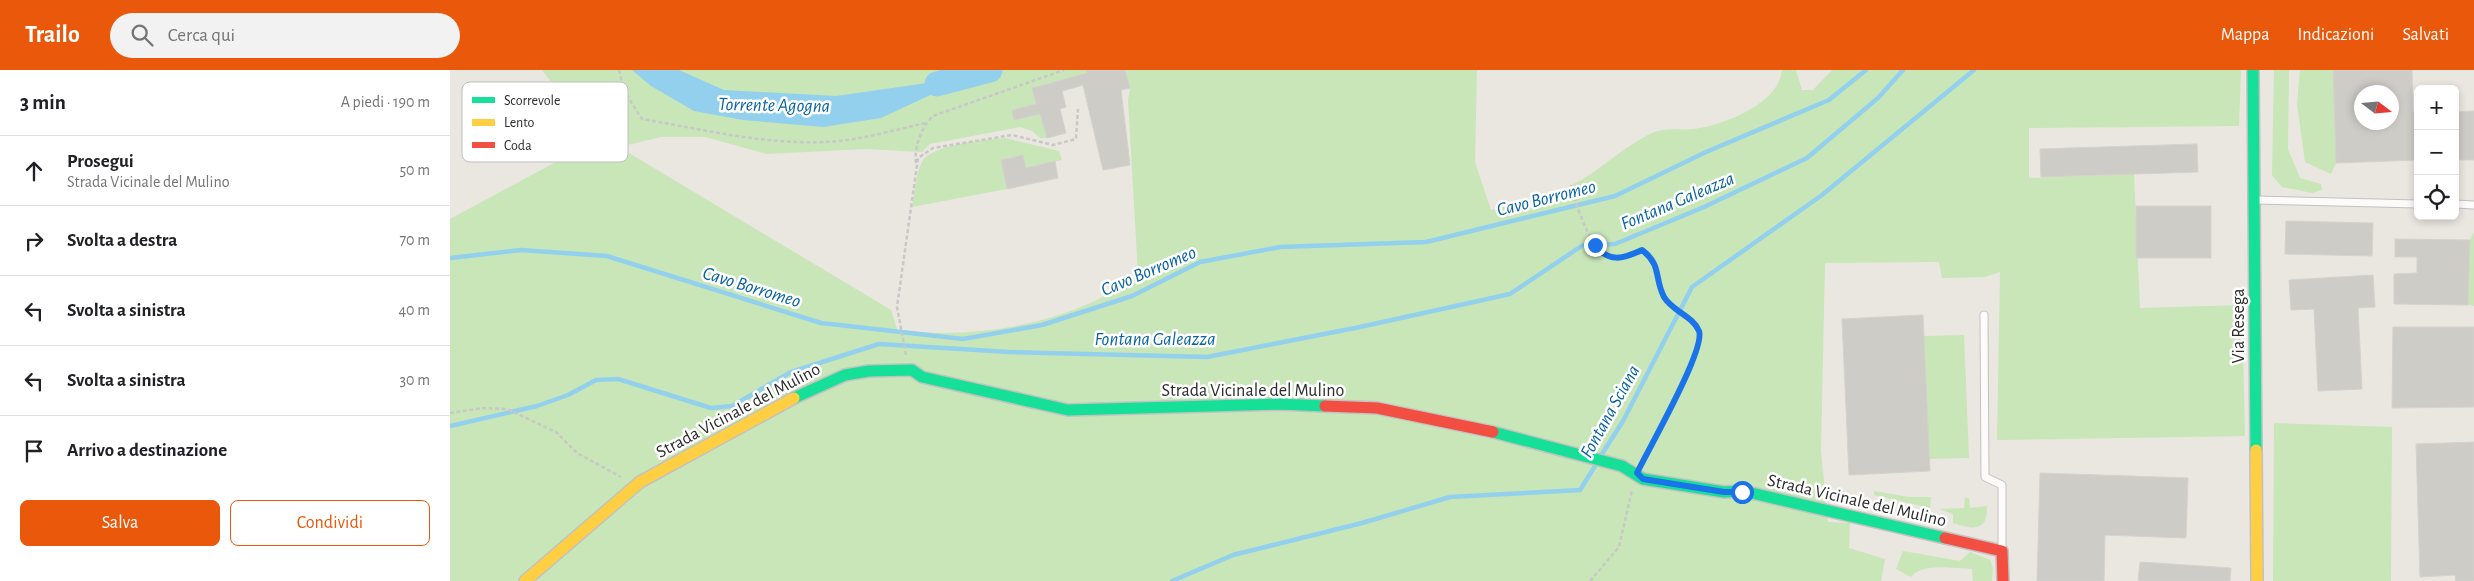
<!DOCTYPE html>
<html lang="it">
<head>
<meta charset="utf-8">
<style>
	body { margin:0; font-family:"Alegreya Sans",sans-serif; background:#f2f2f2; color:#202124 }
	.controls { position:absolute; right:15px; top:15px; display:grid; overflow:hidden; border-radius:8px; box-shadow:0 2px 8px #0003 }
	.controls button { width:45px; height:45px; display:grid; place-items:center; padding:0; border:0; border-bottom:1px solid #e0e0e0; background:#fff; color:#202124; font:25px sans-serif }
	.compass { position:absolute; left:1904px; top:15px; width:45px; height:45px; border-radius:50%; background:#fff; box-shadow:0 2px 8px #0003; rotate:106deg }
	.stop { position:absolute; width:15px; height:15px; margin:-11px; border:4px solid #1a73e8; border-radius:50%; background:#fff }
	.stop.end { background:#1a73e8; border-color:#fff; box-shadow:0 1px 5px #0008 }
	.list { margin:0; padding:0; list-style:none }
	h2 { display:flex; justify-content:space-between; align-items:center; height:65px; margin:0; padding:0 20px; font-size:21px }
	h2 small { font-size:16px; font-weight:400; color:#757577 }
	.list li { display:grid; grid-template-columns:32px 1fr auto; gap:15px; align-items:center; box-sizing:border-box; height:70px; padding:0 20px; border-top:1px solid #e0e0e0 }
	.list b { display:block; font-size:19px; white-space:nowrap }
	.list p { margin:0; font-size:16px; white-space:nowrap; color:#757577 }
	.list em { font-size:16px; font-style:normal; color:#757577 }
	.actions { display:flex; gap:10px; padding:15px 20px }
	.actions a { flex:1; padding:11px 0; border:1px solid #ea580c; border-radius:8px; text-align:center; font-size:18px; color:#ea580c }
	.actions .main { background:#ea580c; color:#fff }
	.icon { flex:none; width:28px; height:28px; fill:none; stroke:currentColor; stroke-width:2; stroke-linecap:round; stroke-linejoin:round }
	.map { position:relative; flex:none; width:2024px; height:511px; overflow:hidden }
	header { display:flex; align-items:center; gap:30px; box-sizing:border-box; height:70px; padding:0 25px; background:#ea580c; color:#fff }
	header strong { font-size:24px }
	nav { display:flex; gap:28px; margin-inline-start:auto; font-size:18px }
	.search { width:350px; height:45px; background:#f2f2f2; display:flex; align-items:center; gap:12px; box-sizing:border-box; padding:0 18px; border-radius:28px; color:#757577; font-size:19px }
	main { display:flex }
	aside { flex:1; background:#fff }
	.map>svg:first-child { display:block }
</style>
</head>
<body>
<header>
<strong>Trailo</strong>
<div class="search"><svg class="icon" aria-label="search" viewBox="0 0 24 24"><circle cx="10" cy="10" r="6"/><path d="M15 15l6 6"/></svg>Cerca qui</div>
<nav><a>Mappa</a><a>Indicazioni</a><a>Salvati</a></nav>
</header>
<main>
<aside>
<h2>3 min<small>A piedi · 190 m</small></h2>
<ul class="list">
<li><svg class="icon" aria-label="ahead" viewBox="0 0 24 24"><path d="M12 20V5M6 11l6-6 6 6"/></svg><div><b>Prosegui</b><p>Strada Vicinale del Mulino</p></div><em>50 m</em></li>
<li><svg class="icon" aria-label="right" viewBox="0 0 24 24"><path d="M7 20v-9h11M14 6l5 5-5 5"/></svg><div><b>Svolta a destra</b></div><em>70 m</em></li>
<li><svg class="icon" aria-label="left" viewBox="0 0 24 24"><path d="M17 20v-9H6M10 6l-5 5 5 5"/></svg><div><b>Svolta a sinistra</b></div><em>40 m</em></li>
<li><svg class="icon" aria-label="left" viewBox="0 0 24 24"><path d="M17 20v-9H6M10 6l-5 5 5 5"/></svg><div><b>Svolta a sinistra</b></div><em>30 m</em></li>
<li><svg class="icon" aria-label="arrive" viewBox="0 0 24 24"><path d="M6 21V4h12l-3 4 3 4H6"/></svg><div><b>Arrivo a destinazione</b></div></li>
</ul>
<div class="actions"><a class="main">Salva</a><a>Condividi</a></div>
</aside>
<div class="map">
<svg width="2024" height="511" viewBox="0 0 2024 511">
	<rect width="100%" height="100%" fill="#eae6e0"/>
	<g fill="#c8e6b8">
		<path d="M92,0H636L639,13L621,19L618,8L582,18L586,34L574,37L577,47L591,44L597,68H590L582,61L570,57L480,74L472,82L416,79L317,84L255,67H211L169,77L441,240L447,259C520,272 631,252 688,204L678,30L680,18L675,0H1027L1025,92L1041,140C1065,133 1092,129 1114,119C1144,106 1169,80 1198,65C1218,55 1230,62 1250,58C1278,53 1329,33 1332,0H1346L1352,20H1363L1382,0H1791L1789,56L1579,58V108L1684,104L1690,238L1792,235L1795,366L1547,370L1550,202L1535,207L1492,208L1489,192L1375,193L1371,381L1378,452L1400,453L1399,478L1435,489L1431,511H0V149L145,71Z"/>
		<polygon points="1824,0 1839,0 1838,79 1850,108 1871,114 1872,120 1862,123 1832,117 1822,105"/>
		<polygon points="1850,0 1883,0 1886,93 1881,104 1855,92 1847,34"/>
		<path d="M555,68L609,81L612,90L576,98L573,85L551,90L557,119L462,137C465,123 465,105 472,92C481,74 536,70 555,68Z"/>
		<polygon points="2024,162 2024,236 2018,235 2020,170"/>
		<polygon points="1514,265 1519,388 1479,389 1474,266"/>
		<polygon points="1824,353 1942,357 1941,511 1823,511"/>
		<polygon points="1424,421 1459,427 1481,427 1480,438 1424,425"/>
		<path d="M1515,428H1519L1520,438L1537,436C1538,463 1522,459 1503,453V444L1489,439L1514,438Z"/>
		<path d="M1453,481L1510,491L1520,482L1540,490L1543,498L1542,511H1523L1522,499C1506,499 1472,492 1461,507L1446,499Z"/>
	</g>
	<polygon fill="#92d0ed" points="182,0 229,0 274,20 386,26 519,7 431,48 373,57 293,50 244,41 201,16"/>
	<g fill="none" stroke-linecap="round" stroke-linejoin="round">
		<g stroke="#92d0ed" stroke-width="4.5">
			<polyline points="0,188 71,180 157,186 371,253 513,269 592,255 682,226 750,192 830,177 976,172 1165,126 1256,82 1379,30 1416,0"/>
			<polyline points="0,356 87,336 118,325 146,310 168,309 261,338 282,336 341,302 429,274 559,282 757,287 910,257 1060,224 1133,175 1165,174 1254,137 1357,88 1428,28 1453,0"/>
			<polyline points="1152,384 1173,351 1242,217 1372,125 1524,0"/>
			<polyline points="722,511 783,485 912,453 1000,427 1130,420 1147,393"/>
		</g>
		<polyline stroke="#92d0ed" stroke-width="25" points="487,14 540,0"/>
	</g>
	<g fill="#ceccc7" stroke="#d5d2cc" fill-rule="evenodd">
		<polygon points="636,0 675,0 680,18 671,20 680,95 653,100 633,15 612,21 616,37 610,39 616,63 597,68 590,44 564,50 562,40 586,34 582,18 637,3"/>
		<path d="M1883,0H1962L1963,42H1968V90L1886,93ZM1912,22H1942V52H1912Z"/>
		<polygon points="2024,41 2024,90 2005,90 2005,42"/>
		<polygon points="1747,74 1748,102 1591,107 1590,79"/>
		<polygon points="573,85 576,98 605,91 608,108 557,119 551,90"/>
		<rect x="1686" y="136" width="75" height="52"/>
		<polygon points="1836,151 1923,153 1922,186 1835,184"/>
		<polygon points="1945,169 2020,170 2018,235 1944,234 1944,204 1967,203 1967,187 1945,187"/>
		<polygon points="1923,205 1925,237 1908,238 1912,319 1868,321 1864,239 1841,240 1839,210"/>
		<polygon points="1473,245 1480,401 1399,405 1392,249"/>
		<polygon points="1943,257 2024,257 2024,337 1942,338"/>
		<polygon points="2024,372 2024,511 2006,511 2005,505 1970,507 1966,374"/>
		<polygon points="1590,403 1738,408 1736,468 1655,465 1654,511 1587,511"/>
		<polygon points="1690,492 1781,498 1780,511 1688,511"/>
	</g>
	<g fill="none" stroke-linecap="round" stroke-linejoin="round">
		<g stroke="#c3c2c1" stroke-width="9">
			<g id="lane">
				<polyline points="1806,130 1968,134"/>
				<polyline points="2005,134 2024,135"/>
				<polyline points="1534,245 1535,407 1552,415 1552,481"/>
			</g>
		</g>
		<g stroke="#c3c2c1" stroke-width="14">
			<g id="fast">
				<polyline points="1803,0 1806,380"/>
				<polyline points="344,328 395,305 419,301 462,300 472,307 618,340 829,334 875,336"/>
				<polyline points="1043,362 1172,396 1193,409 1274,422 1293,421 1495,468"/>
			</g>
		</g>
		<g stroke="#c3c2c1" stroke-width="14">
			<g id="slow">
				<polyline points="1806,380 1807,511"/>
				<polyline points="75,511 190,412 344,328"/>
			</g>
		</g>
		<g stroke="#c3c2c1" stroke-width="14">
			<g id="jam">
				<polyline points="875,336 927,338 1043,362"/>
				<polyline points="1495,468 1552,481 1553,511"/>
			</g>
		</g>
		<g stroke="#c8c8c7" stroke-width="2.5" stroke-dasharray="4 2.5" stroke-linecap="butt">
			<path d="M169,0L174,21L192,49C257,60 322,77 389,71C418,68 448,59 476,53"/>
			<path d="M466,93C464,77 471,58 483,46L614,0"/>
			<path d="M1121,115C1126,134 1141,184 1162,189C1172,191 1184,184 1192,180C1212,195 1204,209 1214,227C1222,240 1240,246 1248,259C1259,276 1202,369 1193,391"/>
			<polyline points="456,285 447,237 468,88 483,78 562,65 603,75 626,69 628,39"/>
			<polyline points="0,343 33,338 57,339 106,362 127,383 171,407"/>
			<polyline points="1140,511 1169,477 1182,420"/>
		</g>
		<use href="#lane" stroke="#fcfbfa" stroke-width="7"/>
		<use href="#fast" stroke="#16e098" stroke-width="11"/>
		<use href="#slow" stroke="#ffcf43" stroke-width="11"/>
		<use href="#jam" stroke="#f24e42" stroke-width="11"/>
	</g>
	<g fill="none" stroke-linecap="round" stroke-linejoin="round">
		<path stroke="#1a73e8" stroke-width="6" d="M1145,175C1159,193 1173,189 1192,180C1212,195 1204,208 1214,227C1222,241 1243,246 1249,261C1256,279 1198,380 1187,403L1193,409L1274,422H1292"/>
	</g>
	<g text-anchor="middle" stroke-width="5" stroke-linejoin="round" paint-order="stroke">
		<g font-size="18" fill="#2b2b2b" stroke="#fff">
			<text transform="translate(1788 256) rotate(-90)" y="6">Via Resega</text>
			<text x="803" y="326">Strada Vicinale del Mulino</text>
			<text transform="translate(288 340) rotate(-28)" y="6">Strada Vicinale del Mulino</text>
			<text transform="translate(1407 430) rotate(13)" y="6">Strada Vicinale del Mulino</text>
		</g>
		<g font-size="19" font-style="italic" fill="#0863a2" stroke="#fff">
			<text transform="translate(324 34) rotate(1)" y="7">Torrente Agogna</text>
			<text transform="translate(1096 127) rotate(-14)" y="7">Cavo Borromeo</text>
			<text transform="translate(1227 130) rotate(-23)" y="7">Fontana Galeazza</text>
			<text transform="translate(698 200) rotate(-23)" y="7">Cavo Borromeo</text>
			<text transform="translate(302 216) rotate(17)" y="7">Cavo Borromeo</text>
			<text x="705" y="275">Fontana Galeazza</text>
			<text transform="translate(1159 341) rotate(-61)" y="7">Fontana Sciana</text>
		</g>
	</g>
	<rect x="12" y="12" width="166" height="80" rx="8" fill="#fff" stroke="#bfbfbf" stroke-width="1"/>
	<rect x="22" y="27" width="23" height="6" fill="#16e098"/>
	<rect x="22" y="49" width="23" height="7" fill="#ffcf43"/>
	<rect x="22" y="72" width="23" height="6" fill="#f24e42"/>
	<g font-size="14" fill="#2b2b2b">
		<text x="54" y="35">Scorrevole</text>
		<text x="54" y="57">Lento</text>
		<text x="54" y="80">Coda</text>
	</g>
</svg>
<div class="controls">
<button>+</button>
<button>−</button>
<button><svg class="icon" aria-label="locate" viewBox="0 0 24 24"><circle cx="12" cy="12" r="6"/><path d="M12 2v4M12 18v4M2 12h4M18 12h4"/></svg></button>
</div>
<svg class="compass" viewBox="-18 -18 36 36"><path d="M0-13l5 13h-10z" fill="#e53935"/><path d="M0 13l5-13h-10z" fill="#757577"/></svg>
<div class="stop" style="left:1292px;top:422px"></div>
<div class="stop end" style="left:1145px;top:175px"></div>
</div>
</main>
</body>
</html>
